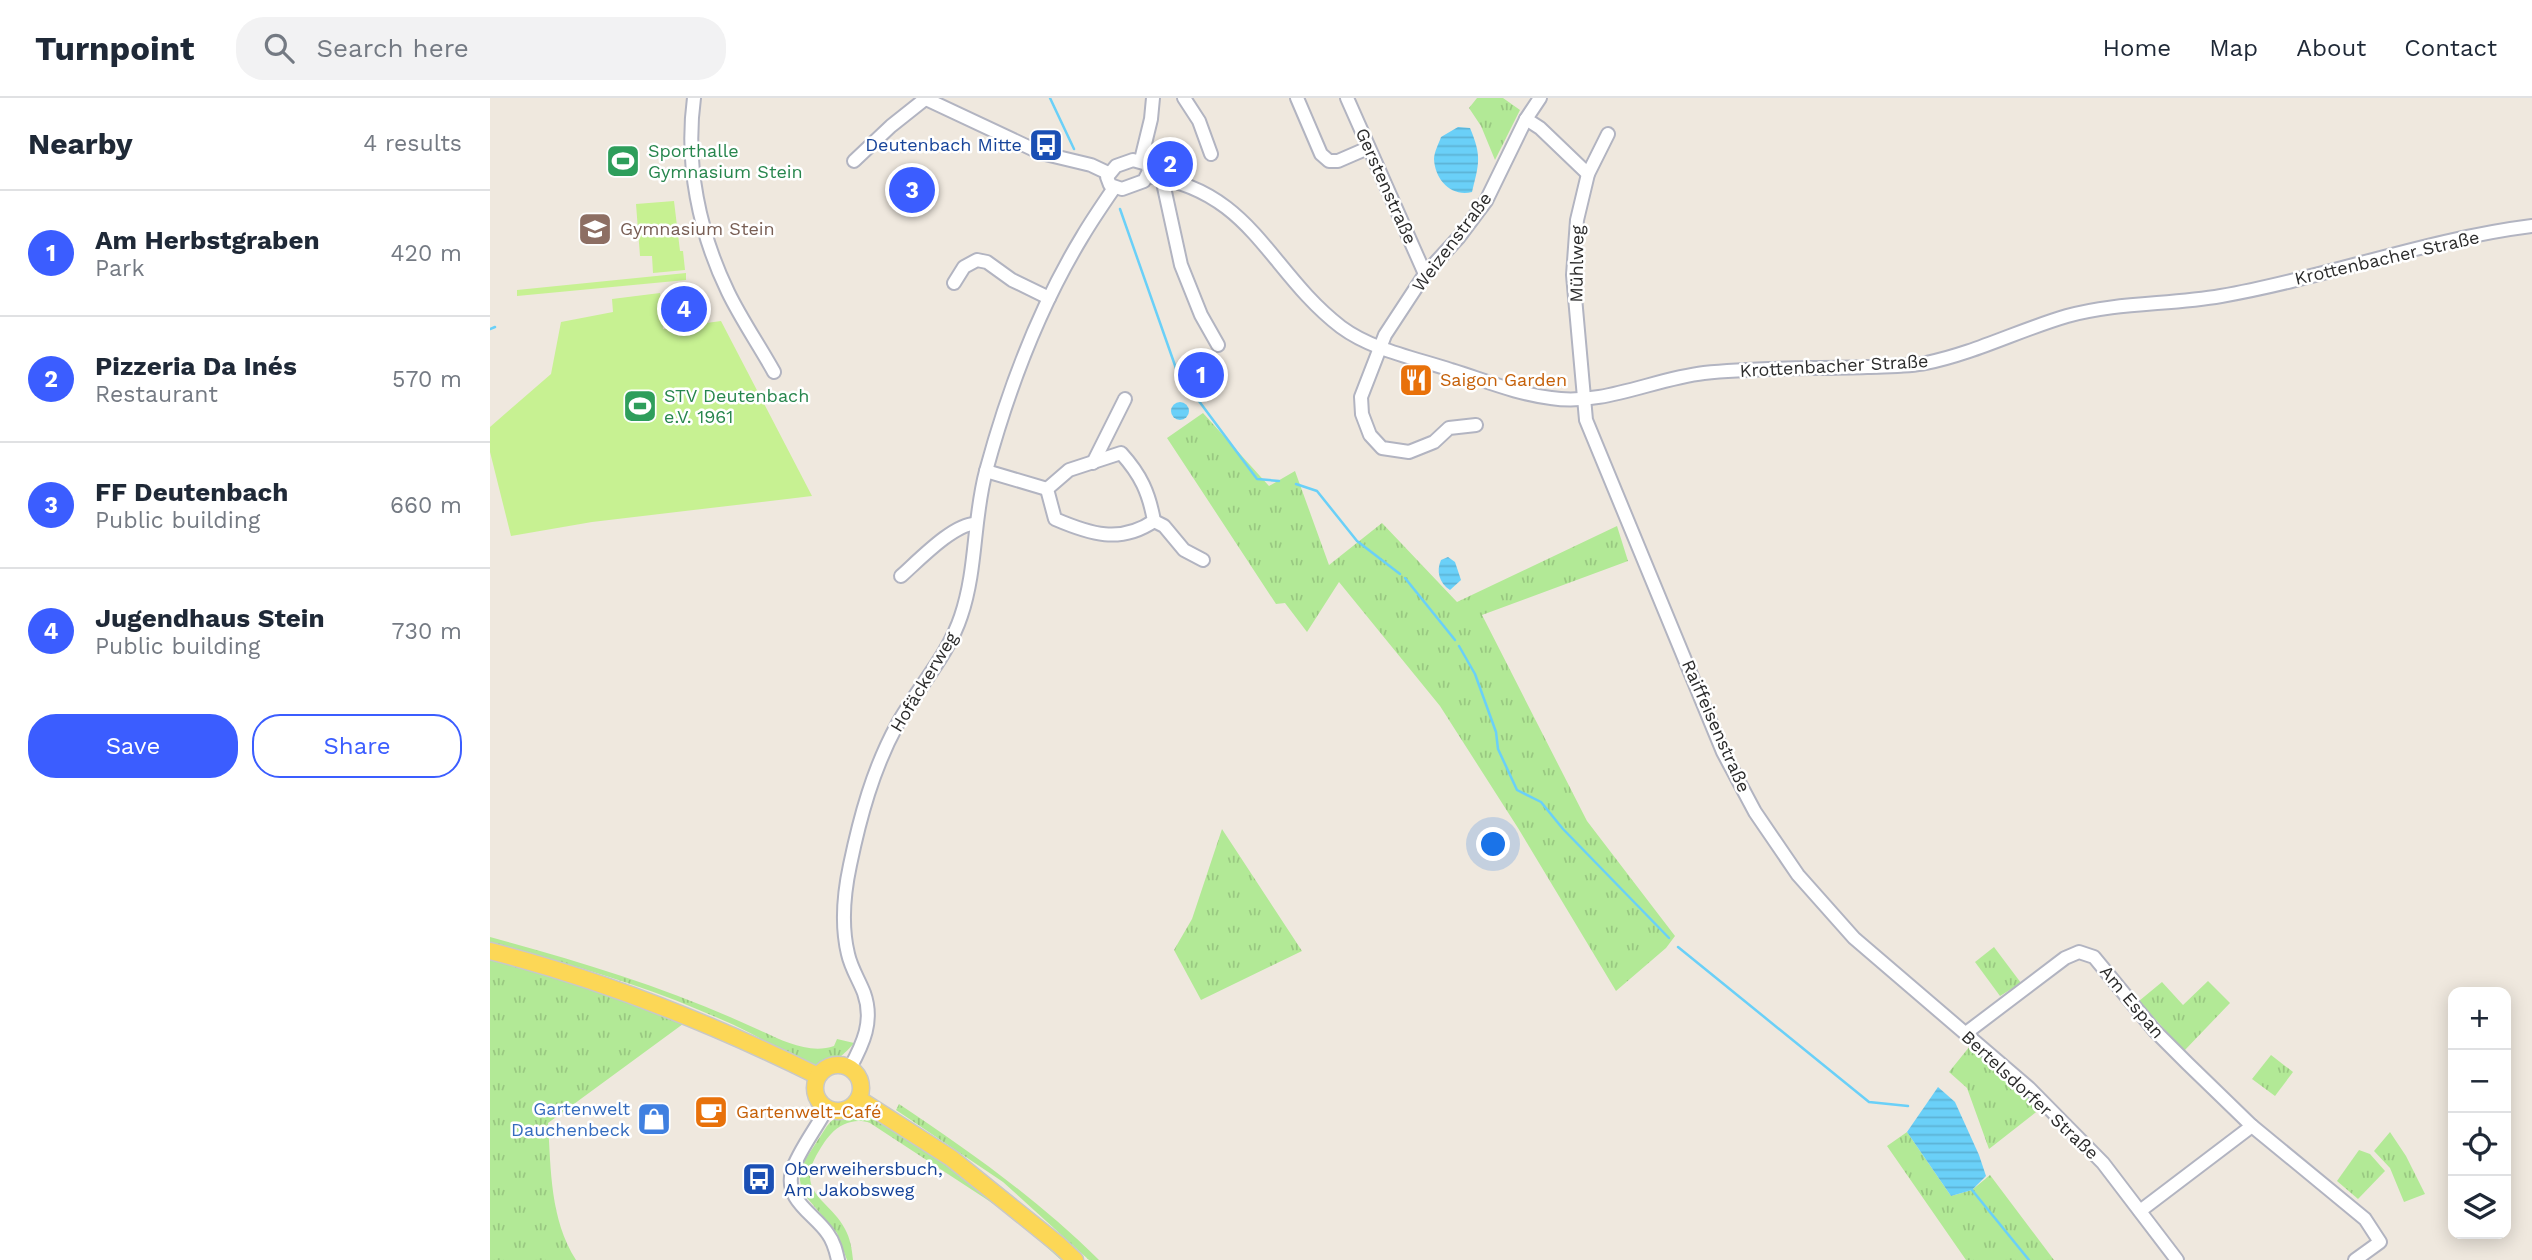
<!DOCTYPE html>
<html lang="en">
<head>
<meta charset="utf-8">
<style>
	body { margin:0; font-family:"Work Sans",sans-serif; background:#f2f2f3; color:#1f2937 }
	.controls { position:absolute; right:21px; bottom:21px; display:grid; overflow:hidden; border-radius:14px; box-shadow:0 4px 18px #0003 }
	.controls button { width:63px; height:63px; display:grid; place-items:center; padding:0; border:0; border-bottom:2px solid #e0e1e3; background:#fff; color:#1f2937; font:35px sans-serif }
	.you { position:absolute; left:1004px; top:747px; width:24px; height:24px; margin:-18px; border:5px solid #fff; border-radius:50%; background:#1a73e8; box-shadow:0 0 0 10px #1a73e833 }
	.badge { display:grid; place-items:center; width:46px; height:46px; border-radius:50%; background:#3b5dff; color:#fff; font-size:23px; font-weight:700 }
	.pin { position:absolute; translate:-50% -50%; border:4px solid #fff; box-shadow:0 2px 7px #0006 }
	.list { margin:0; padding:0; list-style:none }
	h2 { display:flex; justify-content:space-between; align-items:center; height:91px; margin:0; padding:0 28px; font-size:30px }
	h2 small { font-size:23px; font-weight:400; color:#747a83 }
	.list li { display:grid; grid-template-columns:46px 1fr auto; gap:21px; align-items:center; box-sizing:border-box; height:126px; padding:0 28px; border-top:2px solid #e0e1e3 }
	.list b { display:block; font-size:26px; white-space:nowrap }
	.list p { margin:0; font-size:23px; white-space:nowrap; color:#747a83 }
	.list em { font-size:23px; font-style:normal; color:#747a83 }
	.actions { display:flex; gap:14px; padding:21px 28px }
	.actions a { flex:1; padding:16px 0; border:2px solid #3b5dff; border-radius:28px; text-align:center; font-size:24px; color:#3b5dff }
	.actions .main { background:#3b5dff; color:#fff }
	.icon { flex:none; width:38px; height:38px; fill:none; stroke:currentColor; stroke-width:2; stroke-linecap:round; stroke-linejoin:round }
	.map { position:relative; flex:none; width:2042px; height:1162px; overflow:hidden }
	header { display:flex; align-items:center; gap:42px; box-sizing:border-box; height:98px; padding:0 35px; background:#fff; border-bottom:2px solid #e0e1e3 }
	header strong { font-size:33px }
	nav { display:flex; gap:38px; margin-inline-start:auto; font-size:24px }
	.search { width:490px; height:63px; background:#f2f2f3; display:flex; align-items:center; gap:18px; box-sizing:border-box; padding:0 24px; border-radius:28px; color:#747a83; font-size:26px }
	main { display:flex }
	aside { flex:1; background:#fff }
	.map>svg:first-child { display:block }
</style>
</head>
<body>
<header>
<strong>Turnpoint</strong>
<div class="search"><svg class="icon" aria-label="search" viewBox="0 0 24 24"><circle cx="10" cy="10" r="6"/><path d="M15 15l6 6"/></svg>Search here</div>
<nav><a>Home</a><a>Map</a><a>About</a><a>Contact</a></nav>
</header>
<main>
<aside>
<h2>Nearby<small>4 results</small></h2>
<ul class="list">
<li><span class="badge">1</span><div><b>Am Herbstgraben</b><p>Park</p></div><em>420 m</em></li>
<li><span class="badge">2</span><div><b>Pizzeria Da Inés</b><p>Restaurant</p></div><em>570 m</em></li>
<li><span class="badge">3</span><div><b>FF Deutenbach</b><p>Public building</p></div><em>660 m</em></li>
<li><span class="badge">4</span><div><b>Jugendhaus Stein</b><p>Public building</p></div><em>730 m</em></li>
</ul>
<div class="actions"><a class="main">Save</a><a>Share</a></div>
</aside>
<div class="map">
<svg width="2042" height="1162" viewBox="0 0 2042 1162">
	<defs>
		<pattern id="grass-tufts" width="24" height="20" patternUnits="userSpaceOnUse" patternTransform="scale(1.75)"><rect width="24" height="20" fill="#b2e996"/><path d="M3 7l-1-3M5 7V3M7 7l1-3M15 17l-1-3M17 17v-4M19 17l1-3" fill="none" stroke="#99c881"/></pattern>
		<pattern id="water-rules" width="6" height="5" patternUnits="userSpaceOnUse" patternTransform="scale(1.75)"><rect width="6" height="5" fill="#6ad0f8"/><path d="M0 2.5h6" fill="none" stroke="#5cb3d5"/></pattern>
	</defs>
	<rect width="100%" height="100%" fill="#efe8de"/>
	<g fill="url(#grass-tufts)">
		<polygon points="987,0 1013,0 1030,12 1005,62 991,28 979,10"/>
		<polygon points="713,315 779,388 805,373 839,467 892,425 967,504 1127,428 1138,463 992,517 1097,723 1185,838 1176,850 1126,893 1028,730 950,608 849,484 817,534 795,505 786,506 677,340"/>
		<polygon points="732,731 812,853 711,902 684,852 702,821"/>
		<path d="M0,839C88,863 175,889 258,927C284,938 316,958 344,948L347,941L364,945C355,956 340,970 324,967C301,963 282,946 262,936C245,927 226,919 209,912C141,883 71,864 0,845Z"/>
		<polygon points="1504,849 1531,885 1510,898 1485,864"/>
		<path d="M0,861L100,889L193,926L58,1025C61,1072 60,1121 86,1162H0Z"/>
		<polygon points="1718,883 1740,905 1694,953 1649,903 1672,884 1693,907"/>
		<polygon points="1480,948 1550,1011 1499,1051 1477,990 1459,974"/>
		<polygon points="1781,957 1803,974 1785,998 1762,981"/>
		<path d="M409,1006C482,1055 546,1100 609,1162H599L513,1084L406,1012Z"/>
		<path d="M363,1011L375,1013L449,1056L582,1162H571L522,1118L380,1025C366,1020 351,1025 341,1036C335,1042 330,1051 326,1058C306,1095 341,1103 355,1131C360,1140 362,1151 363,1162H357L347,1135L312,1094L309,1076L313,1065L337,1028L346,1018Z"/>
		<polygon points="1417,1034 1461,1098 1482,1092 1500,1077 1564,1162 1476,1162 1397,1048"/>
		<polygon points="1900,1034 1916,1058 1935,1096 1914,1104 1900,1070 1884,1053"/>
		<polygon points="1869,1052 1880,1056 1895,1073 1868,1101 1847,1083"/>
	</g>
	<g fill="#c7f192">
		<polygon points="184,103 190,153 193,153 195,172 163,175 162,158 150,158 146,106"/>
		<polygon points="196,175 196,182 27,198 27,192"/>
		<polygon points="170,195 173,231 231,223 322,398 102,424 21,438 0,354 0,329 61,276 71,224 123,214 122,201"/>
	</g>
	<g fill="url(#water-rules)">
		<path d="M968,29L980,30C992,58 989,66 982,94C961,99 945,82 944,61C944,54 949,45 951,39Z"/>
		<circle cx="690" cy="313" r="9"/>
		<path d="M958,459L965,464L971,482L960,492C949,485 946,473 951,462Z"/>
		<polygon points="1448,989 1465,1004 1489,1057 1496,1078 1482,1092 1461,1098 1417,1034"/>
	</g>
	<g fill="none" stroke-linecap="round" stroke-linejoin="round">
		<g stroke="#6ad0f8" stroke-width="2.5">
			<polyline points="560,0 584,51"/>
			<polyline points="630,111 688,276"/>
			<polyline points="0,231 5,229"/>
			<polyline points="697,287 767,381 789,383"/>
			<polyline points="806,386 827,393 867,443 910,476"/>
			<polyline points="915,480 965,542"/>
			<polyline points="969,548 985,576 1006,634 1008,651 1027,692 1051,704 1073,731 1179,840"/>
			<polyline points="1188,849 1379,1004 1418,1008"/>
			<polyline points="1482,1092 1539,1162"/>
		</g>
		<g stroke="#b2b4c1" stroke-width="16">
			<g id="minor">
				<path d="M204,0C195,66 209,134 238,194C251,221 269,247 284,274"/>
				<polyline points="434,0 551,55 601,67 618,75"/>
				<polyline points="694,0 709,23 721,56"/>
				<polyline points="807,0 831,56 839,63 848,63 878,50"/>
				<polyline points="857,0 935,176"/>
				<polyline points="1036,21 1050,30 1098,76"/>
				<polyline points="1118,36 1098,76 1087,122 1083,177 1096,322 1233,654 1265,714 1308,777 1364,840 1539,990 1613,1065 1687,1162"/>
				<polygon points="643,62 657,66 659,73 654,83 632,91 620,87 617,79 626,68"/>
				<polyline points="651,62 661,21 663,0"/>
				<polyline points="364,63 401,28 435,1"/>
				<path d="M658,78C762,92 778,173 851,229C882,252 925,260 961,272C994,282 1027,296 1061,300C1113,308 1163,281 1214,275C1268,269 1323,271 1377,269C1396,268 1417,269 1436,265C1485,255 1529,232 1577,218C1627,204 1680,207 1731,198C1835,180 1937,141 2042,128"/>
				<polyline points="672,80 691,167 711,217 728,247"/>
				<polyline points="464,185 474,169 487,162 497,164 522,182 559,200"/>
				<polyline points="986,327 959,330 944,344 919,354 892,350 880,337 872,316 871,299 895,237 935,176 969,139 996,103 1036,21 1050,0"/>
				<path d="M631,355C651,377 659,395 664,423C630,446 600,436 565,421L557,391L579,372Z"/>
				<polyline points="603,365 635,301"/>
				<polyline points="496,373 557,391"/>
				<polyline points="664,423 674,428 694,452 713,462"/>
				<path d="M411,478C427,464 465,424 486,426"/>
				<polyline points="1476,935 1575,860 1589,854 1604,859 1664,932 1697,965 1762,1028 1875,1121 1890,1144 1865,1162"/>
				<path d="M360,970C373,946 384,923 374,895C369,882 361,870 358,856C351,827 354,795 360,767C370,719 383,671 407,627C427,590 458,558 471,518C487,471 483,421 496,373C518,292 549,210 592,139C602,122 613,106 624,90"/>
				<path d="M337,1010C326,1031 309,1052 302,1073C294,1103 325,1116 338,1136C344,1144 346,1153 348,1162"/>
				<polyline points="1650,1113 1762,1028"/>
			</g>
		</g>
		<g stroke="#c8c8c8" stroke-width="19">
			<g id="major">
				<path d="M0,853C114,882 223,926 328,978"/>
				<circle cx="348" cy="990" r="23"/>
				<polyline points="369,1001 461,1060 569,1147 585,1162"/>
			</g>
		</g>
		<use href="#minor" stroke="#fff" stroke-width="12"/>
		<use href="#major" stroke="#fcd756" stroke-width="16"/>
	</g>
	<defs>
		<g id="bus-square" transform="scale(1.75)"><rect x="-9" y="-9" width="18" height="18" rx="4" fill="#1a4fb4" stroke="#fff"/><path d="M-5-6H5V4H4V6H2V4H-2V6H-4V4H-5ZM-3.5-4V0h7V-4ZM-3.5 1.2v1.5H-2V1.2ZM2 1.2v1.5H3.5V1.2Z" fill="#fff"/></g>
		<g id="stadium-square" transform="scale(1.75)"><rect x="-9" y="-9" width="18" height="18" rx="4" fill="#2e9e5b" stroke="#fff"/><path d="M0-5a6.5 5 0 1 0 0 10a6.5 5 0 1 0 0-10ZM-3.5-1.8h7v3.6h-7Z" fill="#fff"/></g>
		<g id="school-square" transform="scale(1.75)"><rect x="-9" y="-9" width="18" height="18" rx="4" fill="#8d6e63" stroke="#fff"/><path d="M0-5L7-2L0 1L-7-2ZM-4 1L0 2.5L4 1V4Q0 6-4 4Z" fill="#fff"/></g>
		<g id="restaurant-square" transform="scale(1.75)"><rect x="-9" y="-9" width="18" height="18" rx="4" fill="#e8710a" stroke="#fff"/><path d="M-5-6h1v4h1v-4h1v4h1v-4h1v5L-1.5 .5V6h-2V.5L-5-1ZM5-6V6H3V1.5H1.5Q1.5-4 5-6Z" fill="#fff"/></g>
		<g id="cafe-square" transform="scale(1.75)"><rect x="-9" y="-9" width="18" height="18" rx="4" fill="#e8710a" stroke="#fff"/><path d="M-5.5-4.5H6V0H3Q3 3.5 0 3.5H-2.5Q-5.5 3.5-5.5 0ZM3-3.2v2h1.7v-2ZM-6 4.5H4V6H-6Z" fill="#fff"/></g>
		<g id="shop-square" transform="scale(1.75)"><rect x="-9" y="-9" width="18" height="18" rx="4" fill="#3f7fe0" stroke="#fff"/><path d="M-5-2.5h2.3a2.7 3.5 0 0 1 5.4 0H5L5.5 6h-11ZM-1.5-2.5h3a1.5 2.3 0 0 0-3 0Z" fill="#fff"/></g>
	</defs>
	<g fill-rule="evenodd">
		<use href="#bus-square" x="556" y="47"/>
		<use href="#stadium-square" x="133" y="63"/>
		<use href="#school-square" x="105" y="131"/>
		<use href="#restaurant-square" x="926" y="282"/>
		<use href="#stadium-square" x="150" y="308"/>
		<use href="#cafe-square" x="221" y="1014"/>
		<use href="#shop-square" x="164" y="1021"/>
		<use href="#bus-square" x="269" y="1081"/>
	</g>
	<g text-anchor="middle" stroke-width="5" stroke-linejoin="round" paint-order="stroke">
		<g font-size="18" fill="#164399" stroke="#fff" text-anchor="end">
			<text x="532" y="53">Deutenbach Mitte</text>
			<text x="294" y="1077" text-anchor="start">Oberweihersbuch,<tspan x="294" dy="21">Am Jakobsweg</tspan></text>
		</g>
		<g font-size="18" fill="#27864d" stroke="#fff" text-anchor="start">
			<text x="158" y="59">Sporthalle<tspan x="158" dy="21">Gymnasium Stein</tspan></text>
			<text x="174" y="304">STV Deutenbach<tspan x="174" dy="21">e.V. 1961</tspan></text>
		</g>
		<g font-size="18" fill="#2c2c2c" stroke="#fff">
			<text transform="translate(896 88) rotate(66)" y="6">Gerstenstraße</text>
			<text transform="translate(962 144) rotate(-53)" y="6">Weizenstraße</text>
			<text transform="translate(1897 160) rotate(-13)" y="6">Krottenbacher Straße</text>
			<text transform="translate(1087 166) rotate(-89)" y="6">Mühlweg</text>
			<text transform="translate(1344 268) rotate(-3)" y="6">Krottenbacher Straße</text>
			<text transform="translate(434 584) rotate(-59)" y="6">Hofäckerweg</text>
			<text transform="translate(1226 628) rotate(66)" y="6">Raiffeisenstraße</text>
			<text transform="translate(1642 904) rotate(50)" y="6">Am Espan</text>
			<text transform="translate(1540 997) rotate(43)" y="6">Bertelsdorfer Straße</text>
		</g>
		<g font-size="18" fill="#785e54" stroke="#fff" text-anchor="start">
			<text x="130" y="137">Gymnasium Stein</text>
		</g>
		<g font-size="18" fill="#c56008" stroke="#fff" text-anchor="start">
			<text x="950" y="288">Saigon Garden</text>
			<text x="246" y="1020">Gartenwelt-Café</text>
		</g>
		<g font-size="18" fill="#366cbe" stroke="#fff" text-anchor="end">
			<text x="140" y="1017">Gartenwelt<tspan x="140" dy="21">Dauchenbeck</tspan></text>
		</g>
	</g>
</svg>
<div class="controls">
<button>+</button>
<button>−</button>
<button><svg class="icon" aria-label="locate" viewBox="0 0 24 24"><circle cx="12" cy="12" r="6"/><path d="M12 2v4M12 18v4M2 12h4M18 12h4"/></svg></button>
<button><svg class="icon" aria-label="layers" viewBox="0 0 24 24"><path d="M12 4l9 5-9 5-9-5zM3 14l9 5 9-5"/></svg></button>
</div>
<div class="you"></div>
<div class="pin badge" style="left:711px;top:277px">1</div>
<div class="pin badge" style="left:680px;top:66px">2</div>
<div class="pin badge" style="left:422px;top:92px">3</div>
<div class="pin badge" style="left:194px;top:211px">4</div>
</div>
</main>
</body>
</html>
